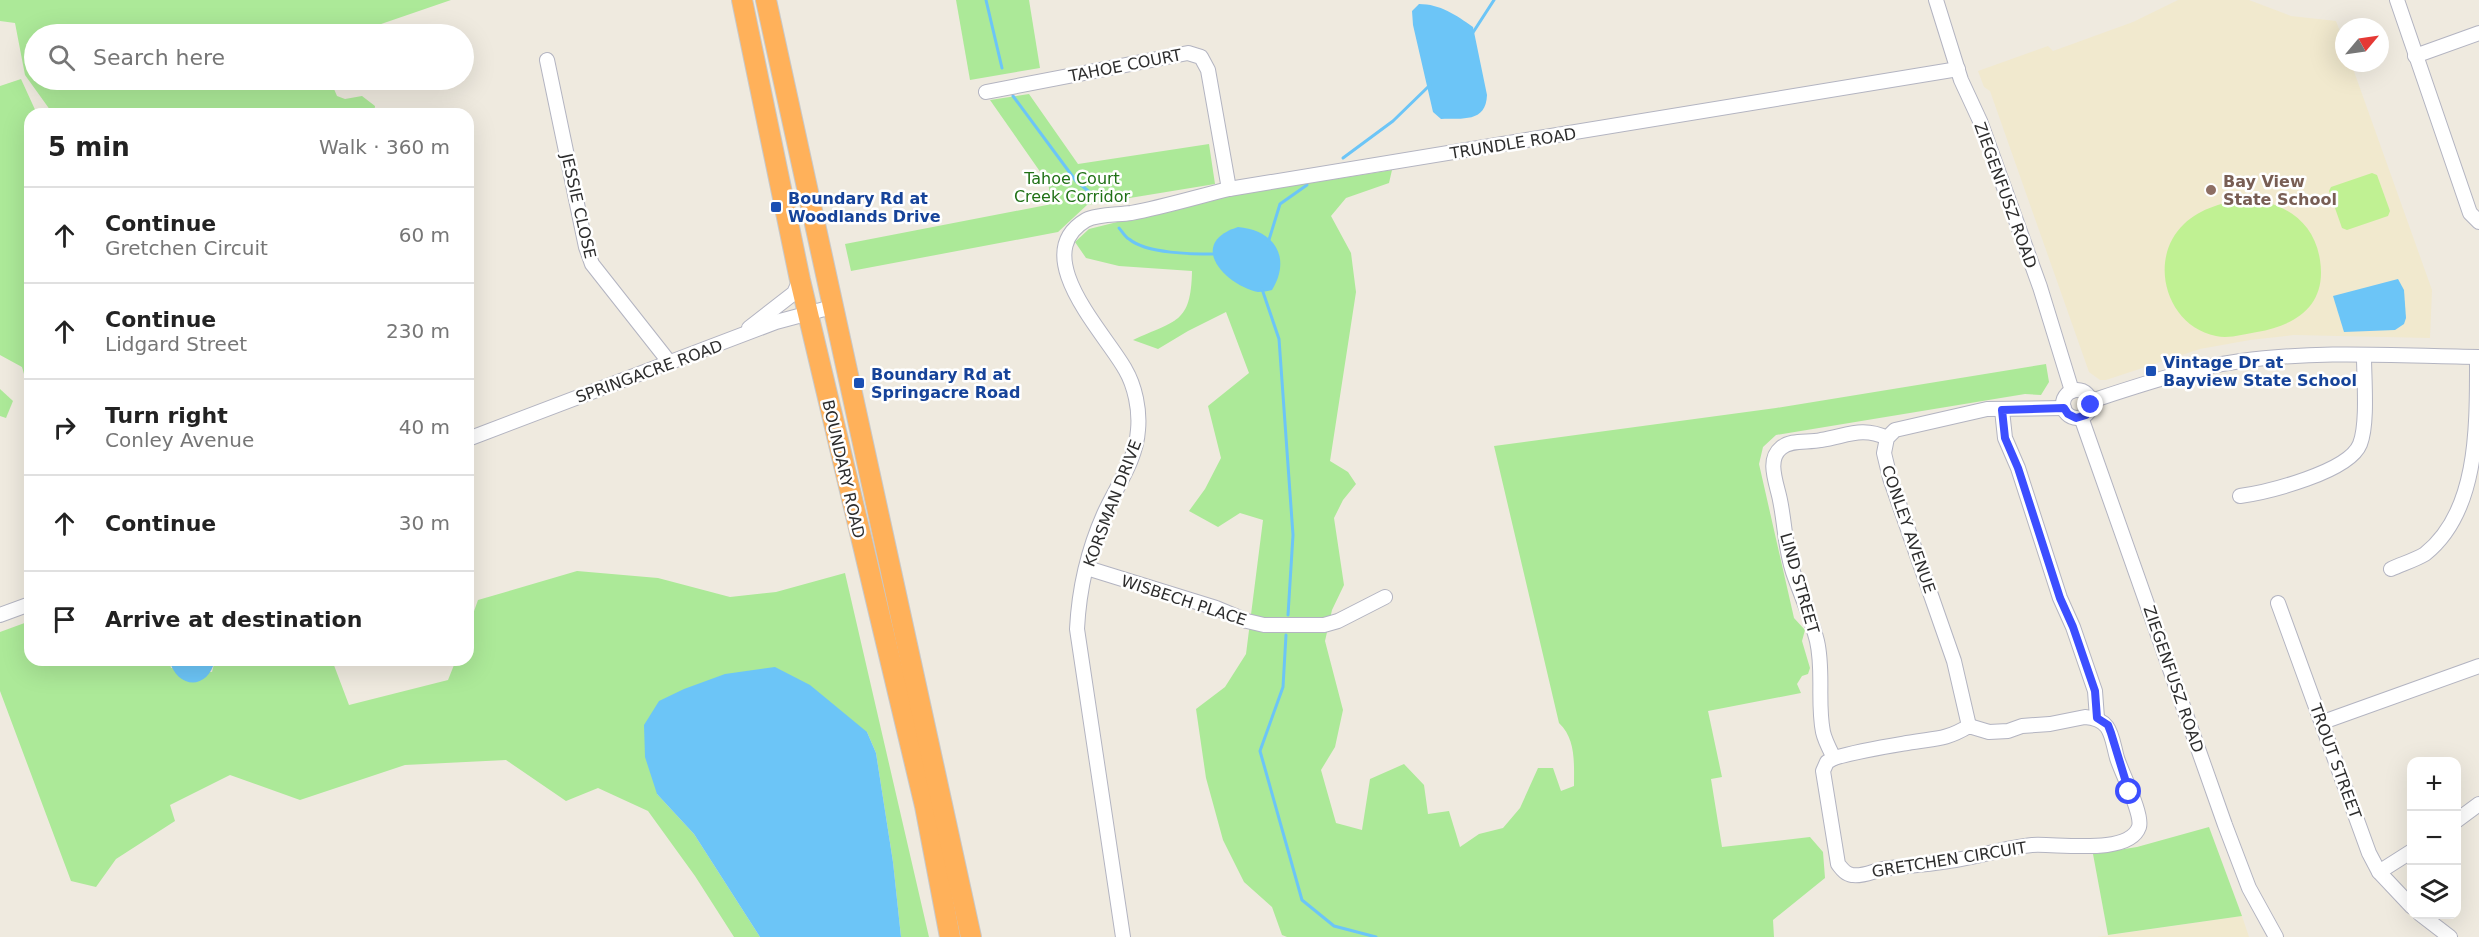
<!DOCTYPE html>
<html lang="en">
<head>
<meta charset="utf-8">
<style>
	body { margin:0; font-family:"DejaVu Sans",sans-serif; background:#f6f6f6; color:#222 }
	.controls { position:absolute; right:18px; bottom:18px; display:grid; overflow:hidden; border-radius:12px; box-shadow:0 6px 24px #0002 }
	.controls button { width:54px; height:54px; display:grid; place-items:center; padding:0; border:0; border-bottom:2px solid #e0e0e0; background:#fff; color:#222; font:30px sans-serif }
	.compass { position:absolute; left:2335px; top:18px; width:54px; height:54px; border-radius:50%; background:#fff; box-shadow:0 6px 24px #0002; rotate:61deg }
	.stop { position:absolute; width:18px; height:18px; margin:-14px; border:4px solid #3c4eff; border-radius:50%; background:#fff }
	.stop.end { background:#3c4eff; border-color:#fff; box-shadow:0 2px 6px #0008 }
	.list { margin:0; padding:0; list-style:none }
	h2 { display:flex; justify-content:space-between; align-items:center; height:78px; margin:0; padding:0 24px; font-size:26px }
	h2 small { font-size:20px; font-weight:400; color:#767676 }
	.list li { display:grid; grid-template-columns:39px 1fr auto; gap:18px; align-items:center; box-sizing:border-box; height:96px; padding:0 24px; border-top:2px solid #e0e0e0 }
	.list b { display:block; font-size:22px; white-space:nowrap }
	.list p { margin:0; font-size:20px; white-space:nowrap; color:#767676 }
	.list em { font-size:20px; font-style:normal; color:#767676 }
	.icon { flex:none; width:33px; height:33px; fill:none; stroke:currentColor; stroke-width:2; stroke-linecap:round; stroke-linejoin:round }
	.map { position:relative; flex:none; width:2479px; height:937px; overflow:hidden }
	.search { position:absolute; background:#fff; box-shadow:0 6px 24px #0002; left:24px; top:24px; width:450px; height:66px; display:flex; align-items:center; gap:15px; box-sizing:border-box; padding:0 21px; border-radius:33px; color:#767676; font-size:22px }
	.panel { position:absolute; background:#fff; box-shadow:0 6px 24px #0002; left:24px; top:108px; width:450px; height:558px; border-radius:18px }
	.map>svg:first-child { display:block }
</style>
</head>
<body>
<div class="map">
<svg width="2479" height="937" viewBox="0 0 2479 937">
	<rect width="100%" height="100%" fill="#efeadf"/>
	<g fill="#f1e9ce">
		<polygon points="2178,0 2249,0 2291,16 2336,21 2344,42 2344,63 2351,63 2432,290 2430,338 2294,335 2250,340 2200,349 2106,380 2100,380 2089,372 1990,91 1984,87 1978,71 2048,46 2053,51 2133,22"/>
		<polygon points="2242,916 2249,937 2097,937"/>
	</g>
	<g fill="#ace998">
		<polygon points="0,0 451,0 352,34 34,34 34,80 352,80 344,85 334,89 337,96 345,99 362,96 375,106 374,114 53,114 25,75 15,23 0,21"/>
		<polygon points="956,0 1029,0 1040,68 970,80"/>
		<polygon points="21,79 37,114 30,114 30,395 22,367 0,355 0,86"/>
		<polygon points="1029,94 1078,164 1209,144 1215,184 1087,205 1058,232 851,271 845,244 1052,204 1048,183 990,100"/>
		<path d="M1392,170L1389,183L1346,198L1331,216L1351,253L1356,292L1330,461L1348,472L1356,484L1343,500L1334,518L1344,585L1332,610L1325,641L1343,710L1335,747L1321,770L1336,823L1362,830L1370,779L1404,764L1424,785L1428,814L1449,811L1460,847L1479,834L1503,828L1520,808L1538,768H1553L1561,791L1574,786C1574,763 1576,739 1559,723L1494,446L1776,408L2046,364L2049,382L2041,395L2025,394L1776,435L1763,447L1759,464L1794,618L1805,630L1802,641L1810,668L1808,674L1802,676L1797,684L1801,693L1708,711L1722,777L1711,779L1722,847L1810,837L1823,852L1825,878L1773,920L1774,937H1287L1282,935L1272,907L1244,882L1223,840L1206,778L1196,709L1225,687L1246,654L1263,520L1240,513L1218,527L1189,511L1205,489L1221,458L1208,406L1249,373L1226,312L1188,331L1158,349L1133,340C1176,320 1191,324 1192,271L1119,266L1086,258L1075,242L1089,229L1214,198Z"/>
		<polygon points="0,389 13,401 6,418 0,416"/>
		<polygon points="577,571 658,578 730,597 776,592 845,573 929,937 901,937 893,862 876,753 867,732 657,794 694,834 760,937 734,937 695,876 648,811 598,788 566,801 506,760 405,765 300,800 230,775 170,805 175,821 116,859 96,887 71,881 0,691 0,632 30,621 30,660 169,660 171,668 212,672 215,660 332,660 349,705 448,680 456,660 468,660 468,628 478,600"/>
		<polygon points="2209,827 2242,916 2108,935 2093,854 2137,847"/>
	</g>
	<g fill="#c0f193">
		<polygon points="2372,173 2377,175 2390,211 2388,216 2347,230 2342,228 2329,191 2331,187"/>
		<path d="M2246,199C2284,202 2314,221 2320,260C2327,305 2297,325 2257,332C2244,334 2229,339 2216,336C2166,326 2147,259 2184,224C2201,208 2224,202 2246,199Z"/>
	</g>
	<g fill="#6cc5f7">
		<path d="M1419,4C1440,4 1456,15 1473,27L1487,95C1486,123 1462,118 1441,119L1433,112L1413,25L1412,11Z"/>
		<path d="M1238,227C1274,230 1292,257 1272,290C1268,291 1262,292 1258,292C1227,286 1185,244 1238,227Z"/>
		<polygon points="2398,279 2404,290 2406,318 2404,324 2395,330 2344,332 2333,296"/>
		<path d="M169,660H184L189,663L191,660H215C208,690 178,690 169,660Z"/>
		<polygon points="775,667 810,685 867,732 876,753 893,862 901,937 760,937 694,834 657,794 645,757 644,725 659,701 684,689 725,674"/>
	</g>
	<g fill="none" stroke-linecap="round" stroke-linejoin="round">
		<g stroke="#6cc5f7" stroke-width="3">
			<polyline points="986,0 1002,68"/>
			<polyline points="1472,34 1494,0"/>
			<polyline points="1013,96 1076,181 1092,194"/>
			<polyline points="1343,158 1393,121 1430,85"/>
			<path d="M1119,228C1122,231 1125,237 1129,239C1147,254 1193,254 1215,254"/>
			<polyline points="1268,243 1280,204 1307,185"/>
			<polyline points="1262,289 1279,339 1293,535 1288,615"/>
			<polyline points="1286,635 1283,687 1260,751 1302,900 1334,926 1376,937"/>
		</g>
		<g stroke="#b3b4c1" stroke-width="16">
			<g id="minor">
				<polyline points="1936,0 1961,80 1980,121 2040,287 2072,391"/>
				<polyline points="2397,0 2470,213 2479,222"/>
				<polyline points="2415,56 2479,33"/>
				<polyline points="547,60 586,247 592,264 670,363"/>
				<polyline points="986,92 1188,53 1201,57 1208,70 1229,189"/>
				<polyline points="749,328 794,293 800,280"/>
				<circle cx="2077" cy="404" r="14"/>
				<path d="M2091,401C2140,385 2190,368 2241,361C2319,350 2400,356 2479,357"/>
				<polyline points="2002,410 2005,438 2018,468 2060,598 2073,627 2095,691 2097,718"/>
				<polyline points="2081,417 2225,825 2249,888 2276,937"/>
				<polyline points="468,439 776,322 832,307"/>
				<path d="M2240,496C2268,492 2349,472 2360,444C2368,424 2364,379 2364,356"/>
				<polyline points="1087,568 1216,608 1247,621 1264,625 1324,625 1338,621 1385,597"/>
				<path d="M2391,569C2402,564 2415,560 2425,554C2479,511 2477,426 2477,357"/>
				<polyline points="2278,603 2369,853 2379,872 2412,907"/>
				<polyline points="0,615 30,604"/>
				<path d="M2085,717C2112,719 2111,736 2117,758C2122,774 2143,814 2139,827C2129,856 2056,843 2032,845C2002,848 1972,859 1942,862C1922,865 1903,866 1883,869C1873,871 1862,877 1852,875C1845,874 1842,869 1838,864L1823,771L1827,762L1834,758C1858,751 1883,747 1907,743C1934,738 1944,741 1969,726L1989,732L2008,731L2022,726L2050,724Z"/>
				<polyline points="2323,722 2479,666"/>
				<polyline points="1969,726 1954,661 1890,478 1884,453 1887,438 1895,430 1987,409 2064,408"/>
				<path d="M1834,758C1830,750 1825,741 1823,732C1817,702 1824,671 1817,641C1811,617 1801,595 1793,572C1785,548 1785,524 1780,500C1777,484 1766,460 1781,448C1791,439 1808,443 1821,440C1847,436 1862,426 1887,438"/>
				<polyline points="2456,821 2479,804"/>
				<polyline points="2379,872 2412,851"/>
				<polyline points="2420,914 2450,937"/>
				<path d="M1123,937L1077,629C1079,590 1088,550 1104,514C1116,487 1136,461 1138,430C1140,410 1135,386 1125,369C1105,333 1027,255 1086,220C1098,214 1118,215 1131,213C1164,207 1196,197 1229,189L1958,69"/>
			</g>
		</g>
		<g stroke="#c8c8c8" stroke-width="22">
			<g id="highway">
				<polyline points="742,0 800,280 925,806 950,937"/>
				<polyline points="766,0 971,937"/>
			</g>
		</g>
		<use href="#minor" stroke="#fff" stroke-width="14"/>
		<use href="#highway" stroke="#ffb15a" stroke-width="20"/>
	</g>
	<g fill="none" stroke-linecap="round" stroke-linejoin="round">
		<polyline stroke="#3c4eff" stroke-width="8" points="2091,405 2086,415 2076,418 2068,414 2064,408 2002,410 2005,438 2018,468 2060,598 2073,627 2095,691 2097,718 2108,725 2111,733 2129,792"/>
	</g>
	<circle fill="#8d6e63" stroke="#fff" stroke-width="2" cx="2211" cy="190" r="6"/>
	<g fill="#1a4fb4" stroke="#fff" stroke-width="2">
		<rect x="770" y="201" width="12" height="12" rx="3"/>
		<rect x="2145" y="365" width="12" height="12" rx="3"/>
		<rect x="853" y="377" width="12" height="12" rx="3"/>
	</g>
	<g text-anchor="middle" stroke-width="5" stroke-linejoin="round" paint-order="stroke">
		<g font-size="16" fill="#2d2d2d" stroke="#fff">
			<text transform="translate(1125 65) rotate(-11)" y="6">TAHOE COURT</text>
			<text transform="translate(1513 143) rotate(-9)" y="6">TRUNDLE ROAD</text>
			<text transform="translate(2006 195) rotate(70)" y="6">ZIEGENFUSZ ROAD</text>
			<text transform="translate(579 206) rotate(77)" y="6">JESSIE CLOSE</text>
			<text transform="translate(649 371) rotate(-20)" y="6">SPRINGACRE ROAD</text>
			<text transform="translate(844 469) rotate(77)" y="6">BOUNDARY ROAD</text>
			<text transform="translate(1112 503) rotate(-69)" y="6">KORSMAN DRIVE</text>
			<text transform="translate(1909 529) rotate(71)" y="6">CONLEY AVENUE</text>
			<text transform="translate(1800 583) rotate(74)" y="6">LIND STREET</text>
			<text transform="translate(1184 600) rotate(18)" y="6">WISBECH PLACE</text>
			<text transform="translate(2174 679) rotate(71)" y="6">ZIEGENFUSZ ROAD</text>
			<text transform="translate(2336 761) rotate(70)" y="6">TROUT STREET</text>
			<text transform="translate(1949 859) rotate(-9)" y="6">GRETCHEN CIRCUIT</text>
		</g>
		<g font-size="16" fill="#207116" stroke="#fff">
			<text x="1072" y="184">Tahoe Court<tspan x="1072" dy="18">Creek Corridor</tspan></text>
		</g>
		<g font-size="16" font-weight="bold" fill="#785e54" stroke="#fff" text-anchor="start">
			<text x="2223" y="187">Bay View<tspan x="2223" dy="18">State School</tspan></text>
		</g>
		<g font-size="16" font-weight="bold" fill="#164399" stroke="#fff" text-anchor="start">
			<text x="788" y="204">Boundary Rd at<tspan x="788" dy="18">Woodlands Drive</tspan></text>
			<text x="2163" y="368">Vintage Dr at<tspan x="2163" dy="18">Bayview State School</tspan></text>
			<text x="871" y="380">Boundary Rd at<tspan x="871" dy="18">Springacre Road</tspan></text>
		</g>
	</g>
</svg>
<div class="controls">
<button>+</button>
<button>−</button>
<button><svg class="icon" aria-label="layers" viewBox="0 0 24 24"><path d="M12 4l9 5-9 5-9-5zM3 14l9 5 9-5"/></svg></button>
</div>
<svg class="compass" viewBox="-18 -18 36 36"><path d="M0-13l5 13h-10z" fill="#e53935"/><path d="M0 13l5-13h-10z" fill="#767676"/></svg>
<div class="stop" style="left:2129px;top:792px"></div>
<div class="stop end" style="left:2091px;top:405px"></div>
<div class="search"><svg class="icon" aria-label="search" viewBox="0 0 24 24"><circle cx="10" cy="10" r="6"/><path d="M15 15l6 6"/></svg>Search here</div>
<section class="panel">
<h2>5 min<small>Walk · 360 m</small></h2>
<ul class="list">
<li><svg class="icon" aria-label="ahead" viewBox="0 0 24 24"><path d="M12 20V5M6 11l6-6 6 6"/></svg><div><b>Continue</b><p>Gretchen Circuit</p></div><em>60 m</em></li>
<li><svg class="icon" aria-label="ahead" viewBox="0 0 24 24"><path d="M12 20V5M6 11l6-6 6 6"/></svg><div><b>Continue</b><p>Lidgard Street</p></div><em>230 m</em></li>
<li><svg class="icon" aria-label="right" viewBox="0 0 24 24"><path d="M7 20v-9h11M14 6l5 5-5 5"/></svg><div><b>Turn right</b><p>Conley Avenue</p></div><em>40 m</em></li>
<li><svg class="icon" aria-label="ahead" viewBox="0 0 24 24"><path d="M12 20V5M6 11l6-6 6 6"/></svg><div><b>Continue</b></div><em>30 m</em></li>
<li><svg class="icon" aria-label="arrive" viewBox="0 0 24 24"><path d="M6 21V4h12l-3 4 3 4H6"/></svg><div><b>Arrive at destination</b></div></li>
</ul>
</section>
</div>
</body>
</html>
